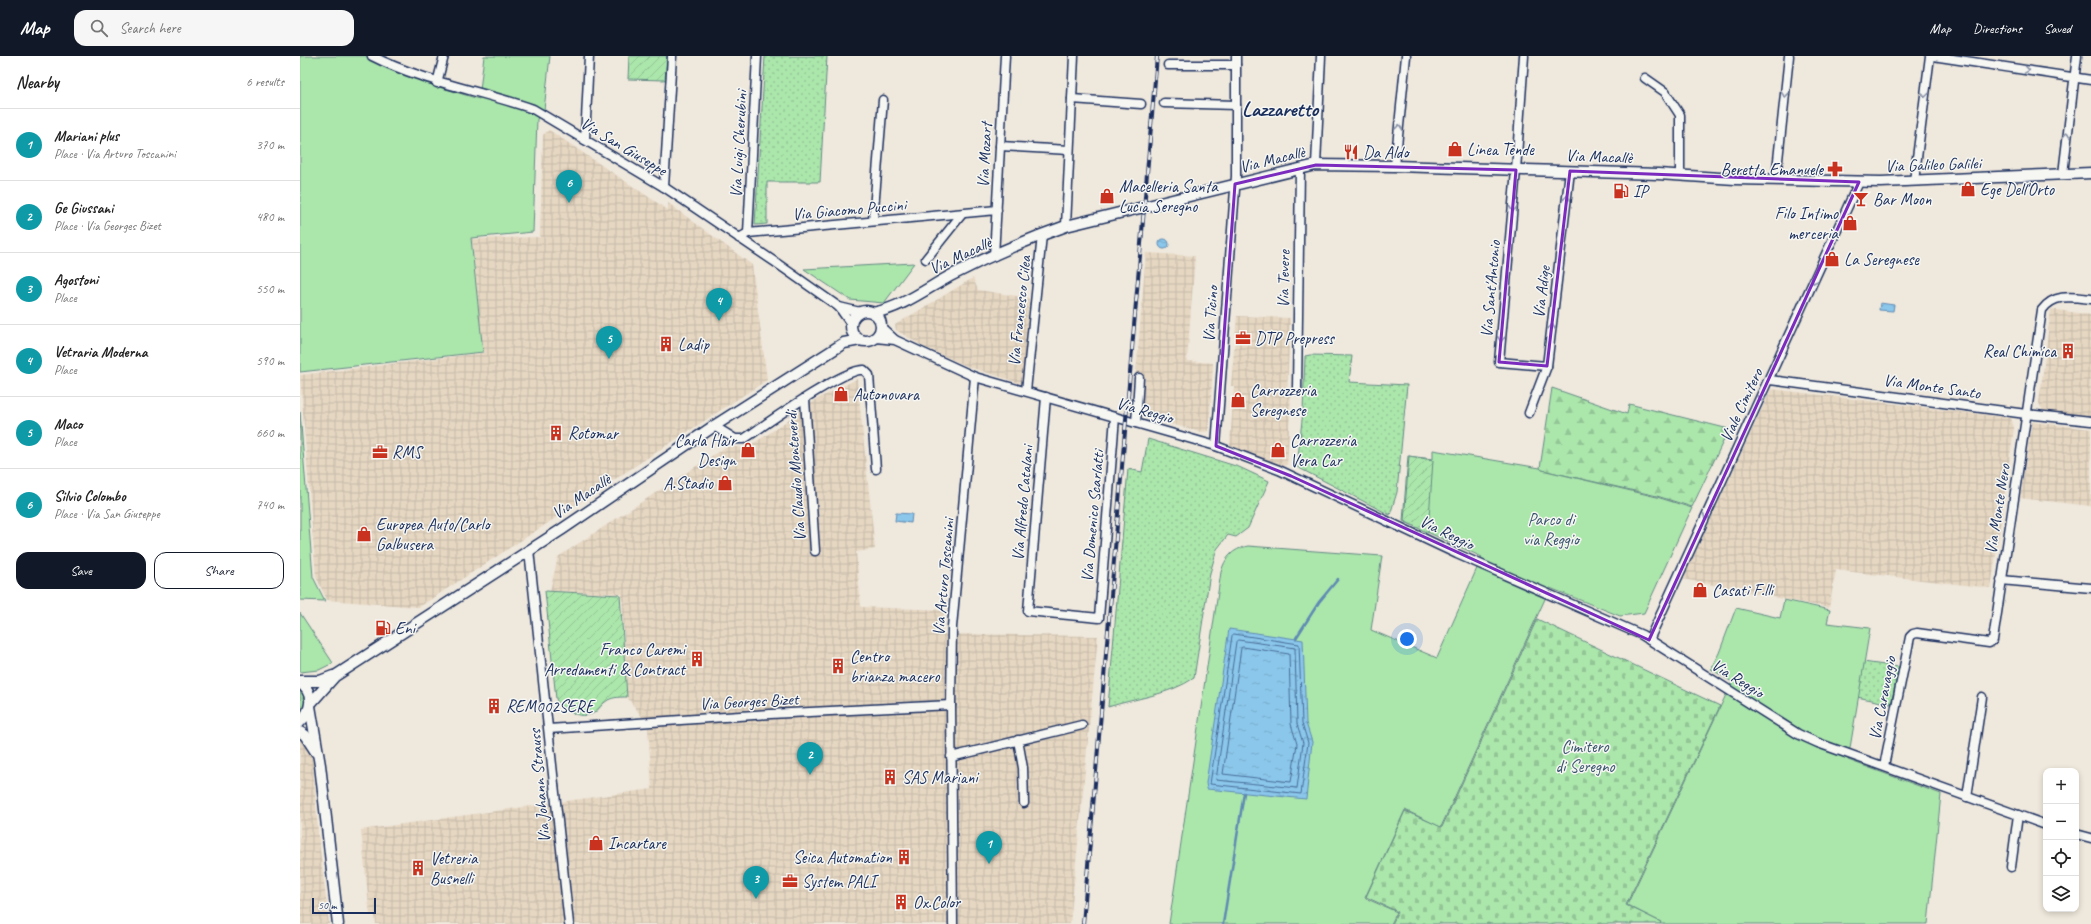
<!DOCTYPE html>
<html lang="en">
<head>
<meta charset="utf-8">
<style>
	body { margin:0; font-family:Caveat,sans-serif; background:#f6f6f6; color:#222 }
	.controls { position:absolute; right:12px; bottom:12px; display:grid; overflow:hidden; border-radius:8px; box-shadow:0 2px 6px #0003 }
	.controls button { width:36px; height:36px; display:grid; place-items:center; padding:0; border:0; border-bottom:1px solid #e0e0e0; background:#fff; color:#222; font:20px sans-serif }
	.scale { position:absolute; left:12px; bottom:10px; width:64px; box-sizing:border-box; padding-left:4px; border:2px solid #1b2f5e; border-top:0; font-size:11px; line-height:14px; white-space:nowrap; color:#1b2f5e; -webkit-text-stroke:3px #f6f6f2; paint-order:stroke }
	.you { position:absolute; left:1107px; top:583px; width:14px; height:14px; margin:-10px; border:3px solid #fff; border-radius:50%; background:#1a73e8; box-shadow:0 0 0 6px #1a73e833 }
	.badge { display:grid; place-items:center; width:26px; height:26px; border-radius:50%; background:#111827; color:#fff; font-size:13px; font-weight:700 }
	.pin { position:absolute; translate:-50% -33px; filter:drop-shadow(0 1px 2px #0008) }
	.pin::after { content:''; position:absolute; top:21px; width:14px; height:12px; background:inherit; clip-path:polygon(0 0,100% 0,50% 100%) }
	.list { margin:0; padding:0; list-style:none }
	h2 { display:flex; justify-content:space-between; align-items:center; height:52px; margin:0; padding:0 16px; font-size:17px }
	h2 small { font-size:13px; font-weight:400; color:#767676 }
	.list li { display:grid; grid-template-columns:26px 1fr auto; gap:12px; align-items:center; box-sizing:border-box; height:72px; padding:0 16px; border-top:1px solid #e0e0e0 }
	.list b { display:block; font-size:15px; white-space:nowrap }
	.list p { margin:0; font-size:13px; white-space:nowrap; color:#767676 }
	.list em { font-size:13px; font-style:normal; color:#767676 }
	.actions { display:flex; gap:8px; padding:12px 16px }
	.actions a { flex:1; padding:9px 0; border:1px solid #111827; border-radius:12px; text-align:center; font-size:14px; color:#111827 }
	.actions .main { background:#111827; color:#fff }
	.icon { flex:none; width:22px; height:22px; fill:none; stroke:currentColor; stroke-width:2; stroke-linecap:round; stroke-linejoin:round }
	.map { position:relative; flex:none; width:1791px; height:868px; overflow:hidden }
	header { display:flex; align-items:center; gap:24px; box-sizing:border-box; height:56px; padding:0 20px; background:#111827; color:#fff }
	header strong { font-size:19px }
	nav { display:flex; gap:22px; margin-inline-start:auto; font-size:14px }
	.search { width:280px; height:36px; background:#f6f6f6; display:flex; align-items:center; gap:10px; box-sizing:border-box; padding:0 14px; border-radius:12px; color:#767676; font-size:15px }
	main { display:flex }
	aside { flex:1; background:#fff }
	.map>svg:first-child { display:block }
</style>
</head>
<body>
<header>
<strong>Map</strong>
<div class="search"><svg class="icon" aria-label="search" viewBox="0 0 24 24"><circle cx="10" cy="10" r="6"/><path d="M15 15l6 6"/></svg>Search here</div>
<nav><a>Map</a><a>Directions</a><a>Saved</a></nav>
</header>
<main>
<aside>
<h2>Nearby<small>6 results</small></h2>
<ul class="list">
<li><span class="badge" style="background:#0f9aa8">1</span><div><b>Mariani plus</b><p>Place · Via Arturo Toscanini</p></div><em>370 m</em></li>
<li><span class="badge" style="background:#0f9aa8">2</span><div><b>Ge Giussani</b><p>Place · Via Georges Bizet</p></div><em>480 m</em></li>
<li><span class="badge" style="background:#0f9aa8">3</span><div><b>Agostoni</b><p>Place</p></div><em>550 m</em></li>
<li><span class="badge" style="background:#0f9aa8">4</span><div><b>Vetraria Moderna</b><p>Place</p></div><em>590 m</em></li>
<li><span class="badge" style="background:#0f9aa8">5</span><div><b>Maco</b><p>Place</p></div><em>660 m</em></li>
<li><span class="badge" style="background:#0f9aa8">6</span><div><b>Silvio Colombo</b><p>Place · Via San Giuseppe</p></div><em>740 m</em></li>
</ul>
<div class="actions"><a class="main">Save</a><a>Share</a></div>
</aside>
<div class="map">
<svg width="1791" height="868" viewBox="0 0 1791 868">
	<defs>
		<pattern id="industrial-grid" width="8" height="8" patternUnits="userSpaceOnUse"><rect width="8" height="8" fill="#e6d7c2"/><path d="M0 4h8M4 0v8" fill="none" stroke="#c5b9a9"/></pattern>
		<pattern id="grass-dots" width="8" height="8" patternUnits="userSpaceOnUse"><rect width="8" height="8" fill="#abe6ab"/><path d="M2 2h.1M6 6h.1" fill="none" stroke="#93c696" stroke-width="1.8" stroke-linecap="round"/></pattern>
		<pattern id="forest-firs" width="22" height="20" patternUnits="userSpaceOnUse"><rect width="22" height="20" fill="#abe6ab"/><path d="M5 1l3.5 6h-7zM16 11l3.5 6h-7z" fill="#93c696"/></pattern>
		<pattern id="cemetery-stones" width="16" height="16" patternUnits="userSpaceOnUse"><rect width="16" height="16" fill="#abe6ab"/><path d="M2 7V4a2 2 0 0 1 4 0v3zM10 15v-3a2 2 0 0 1 4 0v3z" fill="#93c696"/></pattern>
		<pattern id="garden-furrows" width="10" height="10" patternUnits="userSpaceOnUse"><rect width="10" height="10" fill="#abe6ab"/><path d="M-1 1l2-2M0 10L10 0M9 11l2-2" fill="none" stroke="#93c696"/></pattern>
		<pattern id="water-ripples" width="26" height="14" patternUnits="userSpaceOnUse"><rect width="26" height="14" fill="#8bc7eb"/><path d="M2 4q2-2 4 0t4 0M15 11q2-2 4 0t4 0" fill="none" stroke="#77abcc"/></pattern>
	</defs>
	<rect width="100%" height="100%" fill="#efe8dc"/>
	<filter id="ink" filterUnits="userSpaceOnUse"><feTurbulence type="fractalNoise" baseFrequency=".025" numOctaves="2"/><feDisplacementMap in="SourceGraphic" scale="8" xChannelSelector="R" yChannelSelector="G"/><feConvolveMatrix kernelMatrix="1 2 1 2 8 2 1 2 1" color-interpolation-filters="sRGB"/></filter>
	<g filter="url(#ink)">
		<g fill="url(#industrial-grid)">
			<polygon points="249,74 368,154 368,147 452,209 467,324 119,551 27,544 16,521 0,319 183,297 172,183 240,181 243,79"/>
			<polygon points="846,197 895,200 887,305 913,307 909,375 901,376 841,360 845,321 836,319"/>
			<polygon points="673,222 678,234 729,242 723,328 669,311 624,291 596,274 595,269"/>
			<polygon points="1751,253 1791,259 1791,360 1743,355 1739,347"/>
			<polygon points="937,260 990,262 987,337 991,338 987,409 980,410 930,389 934,330 931,330"/>
			<polygon points="557,323 575,493 556,496 561,551 644,554 642,578 798,580 770,868 76,868 75,859 70,859 61,774 352,733 348,669 327,641 322,538 250,535 258,501 427,390 445,392 467,379 517,343"/>
			<polygon points="1471,333 1711,362 1714,372 1691,532 1536,514 1529,552 1383,523"/>
			<polygon points="1732,366 1791,373 1791,450 1720,442"/>
			<polygon points="0,683 10,693 13,707 18,777 29,868 0,868"/>
		</g>
		<g fill="url(#grass-dots)" stroke="#638a84">
			<polygon points="465,0 527,0 520,126 467,126 467,168 455,169"/>
			<polygon points="1010,299 1052,300 1049,326 1107,329 1097,436 1090,459 997,411 1003,355 1005,300"/>
			<path d="M848,383L939,411L969,425L948,472L936,481L928,479L917,493L910,517L894,622C869,639 836,642 808,651L828,413L842,416Z"/>
			<polygon points="1563,606 1599,611 1591,648 1557,641"/>
			<path d="M0,633C7,642 7,650 0,658Z"/>
		</g>
		<polygon fill="url(#forest-firs)" stroke="#638a84" points="1252,332 1327,358 1329,348 1429,373 1392,451 1357,440 1242,414 1240,412"/>
		<polygon fill="url(#cemetery-stones)" stroke="#638a84" points="1237,563 1420,650 1326,849 1361,866 1360,868 1092,868 1098,856 1066,841 1105,755 1142,771"/>
		<g fill="#abe6ab" stroke="#638a84">
			<polygon points="0,0 68,0 122,26 179,43 184,0 250,0 244,54 237,63 233,176 171,182 183,296 0,316"/>
			<polygon points="614,207 584,247 550,244 504,213"/>
			<polygon points="0,356 13,521 25,545 0,544"/>
			<path d="M1133,394L1240,412L1242,414L1357,441L1392,452L1344,557L1320,560L1250,532L1141,771L1105,754L1065,842L1097,856L1091,868H869L921,516C925,502 932,493 948,490L1082,500L1071,574L1137,602L1182,501L1103,465L1108,400L1133,403Z"/>
			<polygon points="1484,544 1530,554 1527,567 1570,572 1548,704 1641,738 1628,868 1360,868 1361,866 1327,849 1432,626 1411,613 1419,597 1436,552 1480,562"/>
			<polygon points="0,557 33,607 19,614 0,616"/>
		</g>
		<g fill="url(#garden-furrows)" stroke="#638a84">
			<polygon points="329,0 367,0 365,24 328,23"/>
			<polygon points="1109,400 1133,404 1128,477 1104,465"/>
			<path d="M245,535L320,539L327,641C320,641 314,641 308,644C302,647 299,654 294,657C281,664 262,655 256,643Z"/>
		</g>
		<g fill="url(#water-ripples)" stroke="#5e8ab3">
			<circle cx="864" cy="188" r="5"/>
			<polygon points="1580,247 1594,249 1593,255 1579,254"/>
			<polygon points="596,457 612,458 611,467 595,465"/>
			<polygon points="929,573 1003,584 1006,667 1012,686 1006,743 907,733 906,727"/>
		</g>
		<g fill="none" stroke-linecap="round" stroke-linejoin="round">
			<g stroke="#486c96" stroke-width="1">
				<polygon points="934,578 999,588 1002,667 1008,687 1001,738 910,728 932,580"/>
				<polygon points="938,584 995,592 997,668 1003,687 997,732 916,724 936,586"/>
				<polygon points="943,591 989,598 991,668 997,688 991,726 923,718 941,592"/>
			</g>
			<g stroke="#5e8ab3" stroke-width="2.5">
				<polyline points="996,582 1019,546 1038,523"/>
				<polyline points="923,868 944,737"/>
			</g>
			<g stroke="#1b2f5e" stroke-width="11">
				<g id="minor">
					<path d="M72,0C123,26 179,34 233,53L364,131L475,206L539,251L551,268"/>
					<polyline points="1224,0 1216,114 1199,306 1247,310"/>
					<polyline points="1633,0 1791,24"/>
					<polyline points="868,9 936,9"/>
					<polyline points="1345,22 1365,36 1380,59 1380,119"/>
					<polyline points="137,27 144,0"/>
					<polyline points="772,43 841,48"/>
					<polyline points="864,47 936,49"/>
					<polyline points="285,84 289,0"/>
					<polyline points="700,90 769,94"/>
					<polyline points="1016,109 1021,0"/>
					<polyline points="1095,110 1106,0"/>
					<polyline points="1763,118 1777,0"/>
					<polyline points="1476,123 1489,0"/>
					<polyline points="1614,125 1630,0"/>
					<polyline points="364,131 372,0"/>
					<polyline points="573,165 583,44"/>
					<polyline points="766,170 774,0"/>
					<polyline points="448,177 457,0"/>
					<polyline points="439,182 448,177 697,154"/>
					<polyline points="694,200 705,0"/>
					<polyline points="626,203 662,158"/>
					<polyline points="539,251 560,256"/>
					<polyline points="581,271 594,283"/>
					<polyline points="576,282 595,284 675,321 916,390 979,414 1157,498 1342,579 1498,678 1518,687 1746,769"/>
					<polyline points="1470,324 1726,358 1791,365"/>
					<polyline points="997,334 1000,113"/>
					<polyline points="726,335 742,179"/>
					<polyline points="746,341 728,555 799,562 815,361"/>
					<polyline points="505,343 515,495"/>
					<polyline points="1229,357 1247,310 1270,115"/>
					<polyline points="836,367 839,322"/>
					<path d="M414,370L435,383H444C463,370 546,311 564,314L569,319L576,413"/>
					<polyline points="916,390 936,120 936,0"/>
					<polyline points="229,494 269,868"/>
					<polyline points="1701,524 1791,532"/>
					<polyline points="1349,584 1559,126"/>
					<polyline points="249,673 470,658 651,649"/>
					<polyline points="718,684 723,712 724,747"/>
					<polyline points="651,701 782,669"/>
					<path d="M1584,710L1610,581L1613,578L1617,577L1689,587L1693,584L1742,254C1754,237 1773,241 1791,243"/>
					<polyline points="1667,741 1682,641"/>
					<polyline points="1776,778 1791,782"/>
					<polyline points="1711,811 1718,759"/>
					<polyline points="653,868 651,649 652,571 675,321"/>
				</g>
			</g>
			<g stroke="#1b2f5e" stroke-width="13">
				<g id="tertiary">
					<circle cx="566" cy="270" r="15"/>
					<path d="M573,257C601,252 626,233 650,220C687,201 726,184 766,170L1016,109L1095,110L1358,118L1435,123L1581,126L1791,117"/>
					<polyline points="0,625 20,625 33,620"/>
					<path d="M0,627C15,637 12,655 0,666"/>
					<polyline points="11,647 35,620 261,474 414,370 544,287 560,284"/>
					<polyline points="10,650 20,709 38,868"/>
					<polyline points="0,676 5,679 16,696"/>
				</g>
			</g>
			<use href="#minor" stroke="#f6f6f2" stroke-width="8"/>
			<use href="#tertiary" stroke="#f6f6f2" stroke-width="10"/>
			<g stroke="#1b2f5e" stroke-width="4">
				<polyline id="rail" points="783,868 857,0"/>
			</g>
			<use href="#rail" stroke="#f6f6f2" stroke-width="2.5" stroke-dasharray="8" stroke-linecap="butt"/>
		</g>
		<defs><path id="oneway-chevron" d="M-2-3.5L2.5 0L-2 3.5" fill="none" stroke-width="1.6" stroke-linecap="round" stroke-linejoin="round"/></defs>
		<g stroke="#8892a8">
			<use href="#oneway-chevron" transform="translate(1727 14) rotate(9)"/>
			<use href="#oneway-chevron" transform="translate(1485 39) rotate(96)"/>
			<use href="#oneway-chevron" transform="translate(1625 39) rotate(97)"/>
			<use href="#oneway-chevron" transform="translate(1099 71) rotate(-84)"/>
			<use href="#oneway-chevron" transform="translate(1767 79) rotate(-83)"/>
			<use href="#oneway-chevron" transform="translate(1267 142) rotate(-83)"/>
			<use href="#oneway-chevron" transform="translate(1213 153) rotate(95)"/>
			<use href="#oneway-chevron" transform="translate(1514 225) rotate(114)"/>
			<use href="#oneway-chevron" transform="translate(1252 271) rotate(-83)"/>
			<use href="#oneway-chevron" transform="translate(1201 283) rotate(95)"/>
			<use href="#oneway-chevron" transform="translate(1461 343) rotate(115)"/>
			<use href="#oneway-chevron" transform="translate(1406 461) rotate(115)"/>
		</g>
	</g>
	<path fill="none" stroke="#7b2cbf" stroke-width="3" stroke-linejoin="round" d="M1016,109L1216,114L1199,306L1247,310L1270,115L1559,126L1349,584L991,420L916,390L935,128Z"/>
	<defs>
		<g id="shop-bare" transform="scale(1.2)"><path d="M-5-2.5h2.3a2.7 3.5 0 0 1 5.4 0H5L5.5 6h-11ZM-1.5-2.5h3a1.5 2.3 0 0 0-3 0Z" fill="#c8321e" stroke="#f6f6f2" stroke-width="2.5" paint-order="stroke"/></g>
		<g id="restaurant-bare" transform="scale(1.2)"><path d="M-5-6h1v4h1v-4h1v4h1v-4h1v5L-1.5 .5V6h-2V.5L-5-1ZM5-6V6H3V1.5H1.5Q1.5-4 5-6Z" fill="#c8321e" stroke="#f6f6f2" stroke-width="2.5" paint-order="stroke"/></g>
		<g id="pharmacy-bare" transform="scale(1.2)"><path d="M-2-6h4v4h4v4h-4v4h-4v-4h-4v-4h4Z" fill="#c8321e" stroke="#f6f6f2" stroke-width="2.5" paint-order="stroke"/></g>
		<g id="fuel-bare" transform="scale(1.2)"><path d="M-5.5-6h7V0h2V4h1.3V-2.5L3-4.5l.8-.8L6-3V5H2.5V1h-1V6h-7ZM-4.2-4.7v3.2H.2V-4.7Z" fill="#c8321e" stroke="#f6f6f2" stroke-width="2.5" paint-order="stroke"/></g>
		<g id="bar-bare" transform="scale(1.2)"><path d="M-6-5H6L.8 .8V4.5H3.5V6h-7V4.5H-.8V.8Z" fill="#c8321e" stroke="#f6f6f2" stroke-width="2.5" paint-order="stroke"/></g>
		<g id="office-bare" transform="scale(1.2)"><path d="M-6-3h4V-5.5h4V-3h4V5H-6ZM-1-4.5V-3h2v-1.5ZM-6 0V1H6V0Z" fill="#c8321e" stroke="#f6f6f2" stroke-width="2.5" paint-order="stroke"/></g>
		<g id="building-bare" transform="scale(1.2)"><path d="M-4-6H4V6H1V3H-1V6H-4ZM-2.5-4.3h1.7v1.8h-1.7ZM.8-4.3h1.7v1.8H.8ZM-2.5-1h1.7V.8h-1.7ZM.8-1h1.7V.8H.8Z" fill="#c8321e" stroke="#f6f6f2" stroke-width="2.5" paint-order="stroke"/></g>
	</defs>
	<g fill-rule="evenodd">
		<use href="#shop-bare" x="1155" y="93"/>
		<use href="#restaurant-bare" x="1051" y="96"/>
		<use href="#pharmacy-bare" x="1535" y="113"/>
		<use href="#shop-bare" x="1668" y="133"/>
		<use href="#fuel-bare" x="1321" y="135"/>
		<use href="#shop-bare" x="807" y="140"/>
		<use href="#bar-bare" x="1561" y="143"/>
		<use href="#shop-bare" x="1550" y="167"/>
		<use href="#shop-bare" x="1532" y="203"/>
		<use href="#office-bare" x="943" y="282"/>
		<use href="#building-bare" x="366" y="288"/>
		<use href="#building-bare" x="1768" y="295"/>
		<use href="#shop-bare" x="541" y="338"/>
		<use href="#shop-bare" x="938" y="344"/>
		<use href="#building-bare" x="256" y="377"/>
		<use href="#shop-bare" x="448" y="394"/>
		<use href="#shop-bare" x="978" y="394"/>
		<use href="#office-bare" x="80" y="396"/>
		<use href="#shop-bare" x="425" y="427"/>
		<use href="#shop-bare" x="64" y="478"/>
		<use href="#shop-bare" x="1400" y="534"/>
		<use href="#fuel-bare" x="83" y="572"/>
		<use href="#building-bare" x="397" y="603"/>
		<use href="#building-bare" x="538" y="610"/>
		<use href="#building-bare" x="194" y="650"/>
		<use href="#building-bare" x="590" y="721"/>
		<use href="#shop-bare" x="296" y="787"/>
		<use href="#building-bare" x="604" y="801"/>
		<use href="#building-bare" x="118" y="812"/>
		<use href="#office-bare" x="490" y="825"/>
		<use href="#building-bare" x="601" y="846"/>
	</g>
	<g text-anchor="middle" stroke-width="3" stroke-linejoin="round" paint-order="stroke">
		<g font-size="17" fill="#1b2f5e" stroke="#f6f6f2">
			<text transform="translate(438 88) rotate(-87)" y="6">Via Luigi Cherubini</text>
			<text transform="translate(324 90) rotate(31)" y="6">Via San Giuseppe</text>
			<text transform="translate(684 99) rotate(-87)" y="6">Via Mozart</text>
			<text transform="translate(1299 100) rotate(2)" y="6">Via Macallè</text>
			<text transform="translate(972 103) rotate(-14)" y="6">Via Macallè</text>
			<text transform="translate(1633 108) rotate(-2)" y="6">Via Galileo Galilei</text>
			<text transform="translate(549 153) rotate(-5)" y="6">Via Giacomo Puccini</text>
			<text transform="translate(660 199) rotate(-25)" y="6">Via Macallè</text>
			<text transform="translate(983 223) rotate(-89)" y="6">Via Tevere</text>
			<text transform="translate(1190 233) rotate(-85)" y="6">Via Sant'Antonio</text>
			<text transform="translate(1241 236) rotate(-83)" y="6">Via Adige</text>
			<text transform="translate(719 255) rotate(-84)" y="6">Via Francesco Cilea</text>
			<text transform="translate(910 258) rotate(-86)" y="6">Via Ticino</text>
			<text transform="translate(1632 330) rotate(8)" y="6">Via Monte Santo</text>
			<text transform="translate(1441 349) rotate(-65)" y="6">Viale Cimitero</text>
			<text transform="translate(845 354) rotate(16)" y="6">Via Reggio</text>
			<text transform="translate(495 420) rotate(-94)" y="6">Via Claudio Monteverdi</text>
			<text transform="translate(281 440) rotate(-34)" y="6">Via Macallè</text>
			<text transform="translate(722 447) rotate(-85)" y="6">Via Alfredo Catalani</text>
			<text transform="translate(1697 453) rotate(-81)" y="6">Via Monte Nero</text>
			<text transform="translate(792 460) rotate(-85)" y="6">Via Domenico Scarlatti</text>
			<text transform="translate(1147 476) rotate(26)" y="6">Via Reggio</text>
			<text transform="translate(643 521) rotate(-85)" y="6">Via Arturo Toscanini</text>
			<text transform="translate(1438 622) rotate(32)" y="6">Via Reggio</text>
			<text transform="translate(1582 642) rotate(-79)" y="6">Via Caravaggio</text>
			<text transform="translate(449 645) rotate(-3)" y="6">Via Georges Bizet</text>
			<text transform="translate(239 730) rotate(-95)" y="6">Via Johann Strauss</text>
		</g>
		<g font-size="17" fill="#1b2f5e" stroke="#f6f6f2" text-anchor="start">
			<text x="1167" y="99">Linea Tende</text>
			<text x="1063" y="102">Da Aldo</text>
			<text x="1523" y="119" text-anchor="end">Beretta Emanuele</text>
			<text x="819" y="136">Macelleria Santa<tspan x="819" dy="20">Lucia Seregno</tspan></text>
			<text x="1680" y="139">Ege Dell'Orto</text>
			<text x="1333" y="141">IP</text>
			<text x="1573" y="149">Bar Moon</text>
			<text x="1538" y="163" text-anchor="end">Filo Intimo<tspan x="1538" dy="20">merceria</tspan></text>
			<text x="1544" y="209">La Seregnese</text>
			<text x="955" y="288">DTP Prepress</text>
			<text x="378" y="294">Ladip</text>
			<text x="1756" y="301" text-anchor="end">Real Chimica</text>
			<text x="950" y="340">Carrozzeria<tspan x="950" dy="20">Seregnese</tspan></text>
			<text x="553" y="344">Autonovara</text>
			<text x="268" y="383">Rotomar</text>
			<text x="436" y="390" text-anchor="end">Carla Hair<tspan x="436" dy="20">Design</tspan></text>
			<text x="990" y="390">Carrozzeria<tspan x="990" dy="20">Vera Car</tspan></text>
			<text x="92" y="402">RMS</text>
			<text x="413" y="433" text-anchor="end">A.Stadio</text>
			<text x="76" y="474">Europea Auto/Carlo<tspan x="76" dy="20">Galbusera</tspan></text>
			<text x="1412" y="540">Casati F.lli</text>
			<text x="95" y="578">Eni</text>
			<text x="385" y="599" text-anchor="end">Franco Caremi<tspan x="385" dy="20">Arredamenti &amp; Contract</tspan></text>
			<text x="550" y="606">Centro<tspan x="550" dy="20">brianza macero</tspan></text>
			<text x="206" y="656">REM002SERE</text>
			<text x="602" y="727">SAS Mariani</text>
			<text x="308" y="793">Incartare</text>
			<text x="592" y="807" text-anchor="end">Seica Automation</text>
			<text x="130" y="808">Vetreria<tspan x="130" dy="20">Busnelli</tspan></text>
			<text x="502" y="831">System PALI</text>
			<text x="613" y="852">Ox.Color</text>
		</g>
		<g font-size="17" fill="#38546d" stroke="#f6f6f2">
			<text x="1251" y="469">Parco di<tspan x="1251" dy="20">via Reggio</tspan></text>
			<text x="1285" y="696">Cimitero<tspan x="1285" dy="20">di Seregno</tspan></text>
		</g>
		<g font-size="21" font-weight="bold" fill="#1b2f5e" stroke="#f6f6f2">
			<text x="980" y="60">Lazzaretto</text>
		</g>
	</g>
</svg>
<div class="controls">
<button>+</button>
<button>−</button>
<button><svg class="icon" aria-label="locate" viewBox="0 0 24 24"><circle cx="12" cy="12" r="6"/><path d="M12 2v4M12 18v4M2 12h4M18 12h4"/></svg></button>
<button><svg class="icon" aria-label="layers" viewBox="0 0 24 24"><path d="M12 4l9 5-9 5-9-5zM3 14l9 5 9-5"/></svg></button>
</div>
<div class="scale">50 m</div>
<div class="you"></div>
<div class="pin badge" style="left:689px;top:808px;background:#0f9aa8">1</div>
<div class="pin badge" style="left:510px;top:719px;background:#0f9aa8">2</div>
<div class="pin badge" style="left:456px;top:843px;background:#0f9aa8">3</div>
<div class="pin badge" style="left:419px;top:265px;background:#0f9aa8">4</div>
<div class="pin badge" style="left:309px;top:303px;background:#0f9aa8">5</div>
<div class="pin badge" style="left:269px;top:147px;background:#0f9aa8">6</div>
</div>
</main>
</body>
</html>
